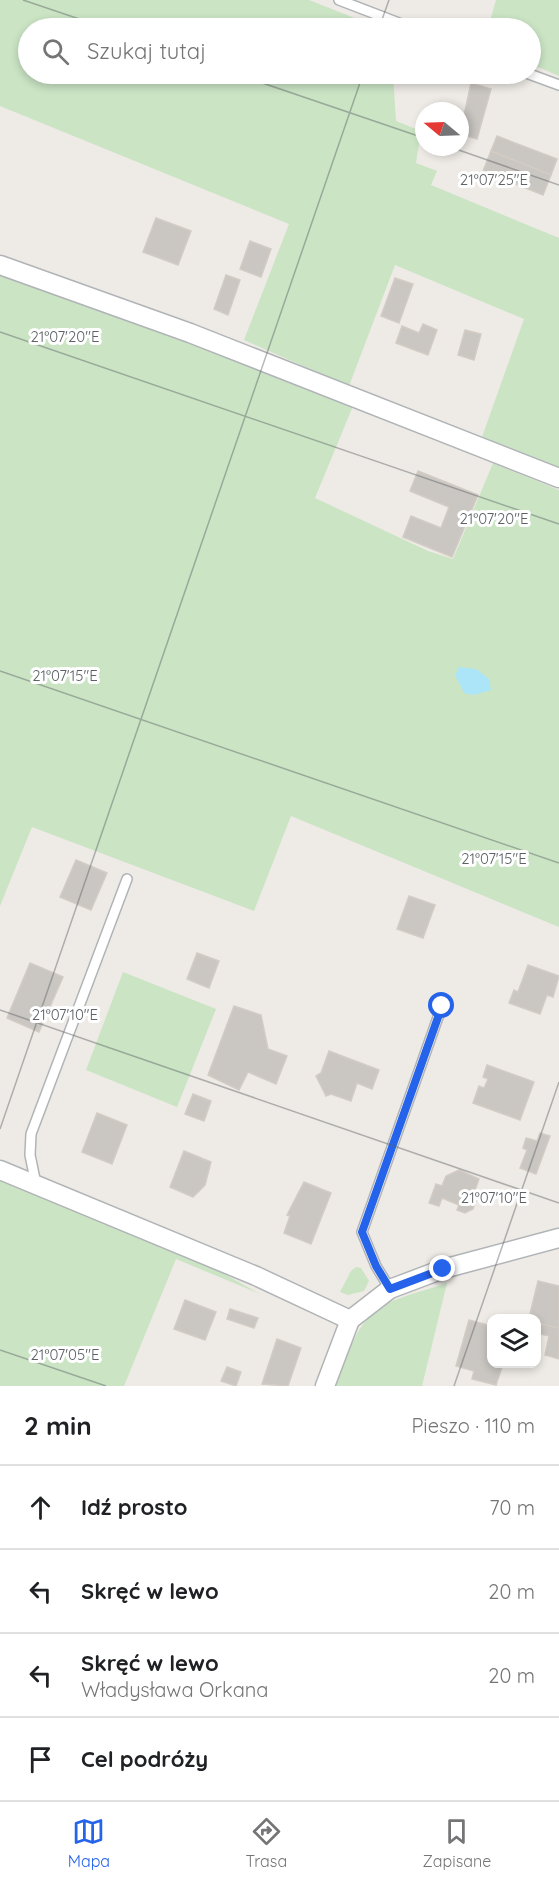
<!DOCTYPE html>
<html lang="pl">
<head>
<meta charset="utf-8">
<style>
	body { margin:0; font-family:Quicksand,sans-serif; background:#f6f6f6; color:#202124 }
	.controls { position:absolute; right:18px; bottom:18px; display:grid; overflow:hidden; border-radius:12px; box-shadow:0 3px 9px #0003 }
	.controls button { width:54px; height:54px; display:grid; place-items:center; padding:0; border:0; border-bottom:2px solid #e0e0e0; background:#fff; color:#202124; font:30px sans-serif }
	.compass { position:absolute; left:415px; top:102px; width:54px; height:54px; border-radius:50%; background:#fff; box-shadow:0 3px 9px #0003; rotate:289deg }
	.stop { position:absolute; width:18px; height:18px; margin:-14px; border:4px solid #2563eb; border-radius:50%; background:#fff }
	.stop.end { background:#2563eb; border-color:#fff; box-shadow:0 2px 6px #0008 }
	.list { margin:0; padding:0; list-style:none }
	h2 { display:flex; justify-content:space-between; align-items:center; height:78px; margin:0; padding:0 24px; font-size:26px }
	h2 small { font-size:20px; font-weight:400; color:#757577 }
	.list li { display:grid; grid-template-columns:39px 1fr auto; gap:18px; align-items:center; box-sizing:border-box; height:84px; padding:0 24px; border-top:2px solid #e0e0e0 }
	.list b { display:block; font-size:22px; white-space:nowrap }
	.list p { margin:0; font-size:20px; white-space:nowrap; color:#757577 }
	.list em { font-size:20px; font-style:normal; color:#757577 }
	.icon { flex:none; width:33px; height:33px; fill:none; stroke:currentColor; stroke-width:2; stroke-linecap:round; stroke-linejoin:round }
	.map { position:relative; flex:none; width:559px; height:1386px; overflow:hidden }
	.search { position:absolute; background:#fff; box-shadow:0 3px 9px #0003; left:18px; right:18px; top:18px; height:66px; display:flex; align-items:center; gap:15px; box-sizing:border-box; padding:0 21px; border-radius:33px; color:#757577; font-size:22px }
	.sheet { height:414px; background:#fff }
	nav { display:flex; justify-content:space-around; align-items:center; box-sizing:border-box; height:84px; border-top:2px solid #e0e0e0; background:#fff; font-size:16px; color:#757577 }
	nav a { display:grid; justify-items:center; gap:3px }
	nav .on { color:#2563eb }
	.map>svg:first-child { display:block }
</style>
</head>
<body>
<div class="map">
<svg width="559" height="1386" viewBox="0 0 559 1386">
	<rect width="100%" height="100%" fill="#eeebe6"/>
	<g fill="#cae4c4">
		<polygon points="0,0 309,0 380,28 28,28 28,74 393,74 396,121 421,131 416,163 437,171 431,185 559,238 559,470 482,437 524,319 395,265 349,386 244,340 289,224 0,106"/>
		<polygon points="496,0 559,0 559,76 531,64 530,28 488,28"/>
		<polygon points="0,271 353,406 315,498 428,551 453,559 493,463 559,490 559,927 291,816 254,911 32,827 0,906"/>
		<polygon points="123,972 216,1009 177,1107 86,1070"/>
		<polygon points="0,1180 196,1258 260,1294 176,1259 124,1386 0,1386"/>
		<polygon points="356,1267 361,1268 369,1281 364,1291 348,1295 340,1292 351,1271"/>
		<path d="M447,1283L422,1386H335C346,1358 356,1320 386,1304C404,1295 428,1290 447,1283Z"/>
	</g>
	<polygon fill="#ace5f8" points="459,667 476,669 489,679 491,690 474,695 464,693 455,675"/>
	<g fill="#cac6c2" stroke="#d3ccc4" stroke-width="1.5">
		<polygon points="471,83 491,89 477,139 460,134"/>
		<polygon points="497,136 557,159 551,175 491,151"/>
		<polygon points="491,151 551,175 543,195 483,171"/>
		<polygon points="156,218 191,231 178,265 143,252"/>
		<polygon points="250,241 271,249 261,277 240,269"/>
		<polygon points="226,275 240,280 228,315 214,309"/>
		<polygon points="395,278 413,284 399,323 381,316"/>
		<polygon points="423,324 437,330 428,355 396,343 402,326 419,333"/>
		<polygon points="465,330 481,334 474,360 458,355"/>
		<polygon points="418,471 478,495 452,557 403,537 411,516 441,528 449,507 410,491"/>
		<polygon points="76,860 107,873 91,910 60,897"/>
		<polygon points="409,896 435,905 423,938 397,929"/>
		<polygon points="197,953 219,961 209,988 187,979"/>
		<polygon points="30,963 63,977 39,1032 7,1018"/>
		<polygon points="528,965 559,976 553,997 547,995 540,1014 509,1003 514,990 518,992"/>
		<polygon points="234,1006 261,1015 268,1049 287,1056 276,1084 248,1072 239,1090 208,1075"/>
		<polygon points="329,1051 379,1070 372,1089 357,1083 351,1101 331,1094 326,1096 316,1076 321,1073"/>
		<polygon points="487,1065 534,1082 520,1120 473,1103 479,1086 484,1088 488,1079 483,1077"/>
		<polygon points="193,1094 211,1101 204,1121 185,1114"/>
		<polygon points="97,1113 127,1125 112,1164 82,1152"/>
		<polygon points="540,1133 550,1136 536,1174 520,1168 527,1150 523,1148 526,1138 537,1141"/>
		<polygon points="184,1151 211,1162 205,1185 193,1197 170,1187"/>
		<polygon points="459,1170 479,1179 472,1199 476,1201 473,1209 465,1213 457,1210 459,1205 442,1198 439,1206 429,1203 436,1184 442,1186 446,1176"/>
		<polygon points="304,1182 331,1193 311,1244 284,1233 290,1216 287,1215"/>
		<polygon points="538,1281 559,1286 559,1328 536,1323 536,1318 529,1318"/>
		<polygon points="185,1300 216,1312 205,1340 174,1329"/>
		<polygon points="230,1309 258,1318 254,1328 227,1319"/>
		<polygon points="469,1320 492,1326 492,1364 503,1364 496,1385 472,1379 474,1371 456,1366"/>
		<polygon points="536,1323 559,1328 559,1359 545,1355 549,1336 536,1333"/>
		<polygon points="277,1339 301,1348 288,1386 262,1384"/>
		<polygon points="227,1367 241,1372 236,1386 221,1381"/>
	</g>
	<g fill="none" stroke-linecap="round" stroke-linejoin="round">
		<g stroke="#b1b4b7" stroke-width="12">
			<g id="service">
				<polyline points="339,0 412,28"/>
				<polyline points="529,74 559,85"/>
				<polyline points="36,1184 30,1155 31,1134 127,879"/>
				<polyline points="390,1289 376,1266 362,1232 442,1006"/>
			</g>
		</g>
		<g stroke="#b1b4b7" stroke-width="21">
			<g id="minor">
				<polyline points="0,265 190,333 559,478"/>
				<polyline points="0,1170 256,1276 350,1320"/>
				<polyline points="350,1320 390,1289 443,1269 559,1238"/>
				<polyline points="325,1386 350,1320"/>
			</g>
		</g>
		<use href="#service" stroke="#fff" stroke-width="9"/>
		<use href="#minor" stroke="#fff" stroke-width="18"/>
	</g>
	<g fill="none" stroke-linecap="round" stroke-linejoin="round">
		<polyline stroke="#2563eb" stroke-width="8" points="442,1006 362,1232 376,1266 390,1289 443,1269"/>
	</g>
	<path fill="none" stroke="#5d6265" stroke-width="1.5" stroke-opacity="0.45" d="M23,0L106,28M379,28L389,0M236,74L424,138M450,147L559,185M0,332L559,524M0,671L559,863M0,1010L559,1203M0,1129L363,74M0,1350L106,1386M454,1386L559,1082"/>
	<g font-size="15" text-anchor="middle" fill="#5d6265" stroke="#fff" stroke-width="6" stroke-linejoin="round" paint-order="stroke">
		<text x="494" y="185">21°07'25"E</text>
		<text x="65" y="342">21°07'20"E</text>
		<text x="494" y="524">21°07'20"E</text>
		<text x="65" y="681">21°07'15"E</text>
		<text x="494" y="864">21°07'15"E</text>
		<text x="65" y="1020">21°07'10"E</text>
		<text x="494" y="1203">21°07'10"E</text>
		<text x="65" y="1360">21°07'05"E</text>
	</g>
</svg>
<div class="controls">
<button><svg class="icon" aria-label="layers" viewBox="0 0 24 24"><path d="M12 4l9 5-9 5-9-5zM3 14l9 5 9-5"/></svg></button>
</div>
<svg class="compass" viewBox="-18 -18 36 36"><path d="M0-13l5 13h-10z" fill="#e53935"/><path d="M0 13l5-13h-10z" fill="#757577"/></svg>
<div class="stop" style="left:442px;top:1006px"></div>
<div class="stop end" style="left:443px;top:1269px"></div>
<div class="search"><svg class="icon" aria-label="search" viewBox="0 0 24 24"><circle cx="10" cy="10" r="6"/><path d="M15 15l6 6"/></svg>Szukaj tutaj</div>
</div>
<section class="sheet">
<h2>2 min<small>Pieszo · 110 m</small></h2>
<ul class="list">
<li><svg class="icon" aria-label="ahead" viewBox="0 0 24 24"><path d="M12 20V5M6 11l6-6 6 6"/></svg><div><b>Idź prosto</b></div><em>70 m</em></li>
<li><svg class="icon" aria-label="left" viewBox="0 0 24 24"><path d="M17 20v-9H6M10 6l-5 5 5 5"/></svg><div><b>Skręć w lewo</b></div><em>20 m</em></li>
<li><svg class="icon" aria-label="left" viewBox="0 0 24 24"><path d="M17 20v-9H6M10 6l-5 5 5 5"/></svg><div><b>Skręć w lewo</b><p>Władysława Orkana</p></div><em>20 m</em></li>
<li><svg class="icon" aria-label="arrive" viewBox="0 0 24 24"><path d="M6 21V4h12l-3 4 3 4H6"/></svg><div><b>Cel podróży</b></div></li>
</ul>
</section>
<nav>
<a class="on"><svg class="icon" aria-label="map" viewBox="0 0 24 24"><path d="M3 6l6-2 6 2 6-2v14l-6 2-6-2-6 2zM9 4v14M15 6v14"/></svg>Mapa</a>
<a><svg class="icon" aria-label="directions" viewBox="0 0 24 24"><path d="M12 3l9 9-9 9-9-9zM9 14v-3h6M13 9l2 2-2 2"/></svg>Trasa</a>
<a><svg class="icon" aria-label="saved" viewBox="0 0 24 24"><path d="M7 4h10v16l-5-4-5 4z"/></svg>Zapisane</a>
</nav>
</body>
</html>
